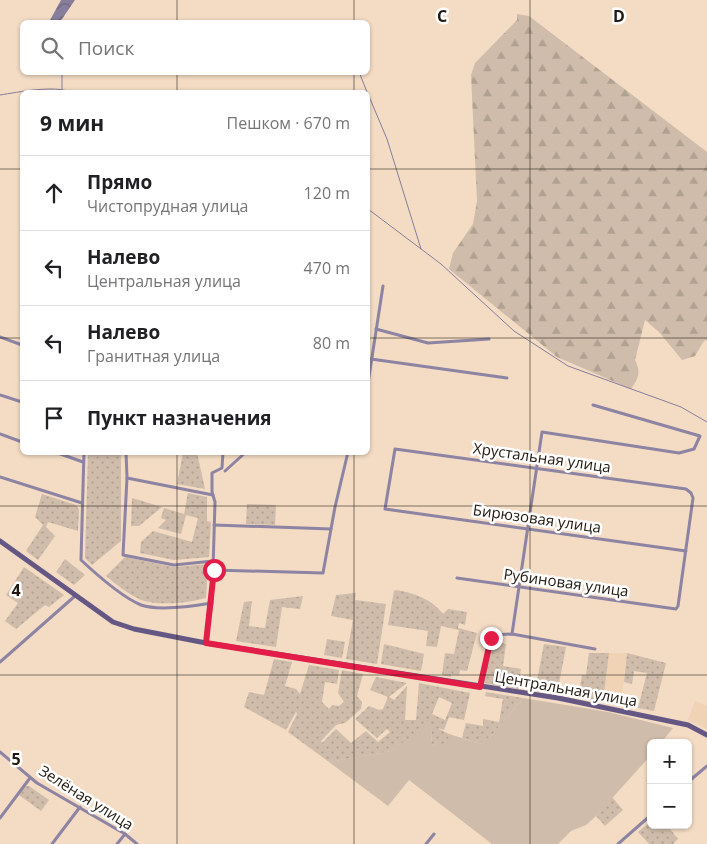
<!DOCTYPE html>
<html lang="ru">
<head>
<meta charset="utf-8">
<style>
	body { margin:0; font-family:"Open Sans",sans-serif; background:#f6f6f6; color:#202124 }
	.controls { position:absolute; right:15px; bottom:15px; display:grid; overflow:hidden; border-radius:8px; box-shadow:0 1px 4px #0004 }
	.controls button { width:45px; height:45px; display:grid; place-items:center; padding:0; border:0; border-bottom:1px solid #e0e0e0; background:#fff; color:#202124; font:25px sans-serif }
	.stop { position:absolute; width:15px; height:15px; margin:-11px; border:4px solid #e11d48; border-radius:50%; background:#fff }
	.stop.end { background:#e11d48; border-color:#fff; box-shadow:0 1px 5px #0008 }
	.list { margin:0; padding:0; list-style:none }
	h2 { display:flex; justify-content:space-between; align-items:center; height:65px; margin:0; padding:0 20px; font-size:21px }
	h2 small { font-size:16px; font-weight:400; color:#757577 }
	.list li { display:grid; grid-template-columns:32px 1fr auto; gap:15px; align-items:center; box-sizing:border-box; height:75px; padding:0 20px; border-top:1px solid #e0e0e0 }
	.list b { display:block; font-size:19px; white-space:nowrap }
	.list p { margin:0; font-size:16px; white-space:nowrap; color:#757577 }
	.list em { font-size:16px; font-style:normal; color:#757577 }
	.icon { flex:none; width:28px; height:28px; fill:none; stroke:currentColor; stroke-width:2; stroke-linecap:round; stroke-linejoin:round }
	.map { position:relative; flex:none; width:707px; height:844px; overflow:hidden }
	.search { position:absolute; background:#fff; box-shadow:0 1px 4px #0004; left:20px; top:20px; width:350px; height:55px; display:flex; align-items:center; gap:12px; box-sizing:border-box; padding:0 18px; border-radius:8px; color:#757577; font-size:19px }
	.panel { position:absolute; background:#fff; box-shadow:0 1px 4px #0004; left:20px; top:90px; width:350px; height:365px; border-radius:8px }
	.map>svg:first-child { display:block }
</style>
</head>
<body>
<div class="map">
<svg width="707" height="844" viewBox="0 0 707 844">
	<defs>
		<pattern id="forest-firs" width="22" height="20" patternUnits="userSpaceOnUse" patternTransform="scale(1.25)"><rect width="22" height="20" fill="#cfbcaa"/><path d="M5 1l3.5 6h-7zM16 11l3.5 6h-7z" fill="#b1a191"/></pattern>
		<pattern id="garden-dots" width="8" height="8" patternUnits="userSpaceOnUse" patternTransform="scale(1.25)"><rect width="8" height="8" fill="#cfbcaa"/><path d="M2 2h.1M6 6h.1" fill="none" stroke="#b1a191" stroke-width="1.8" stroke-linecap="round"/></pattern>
		<pattern id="water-waves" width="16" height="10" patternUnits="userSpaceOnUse" patternTransform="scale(1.25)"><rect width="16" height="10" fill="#877e9c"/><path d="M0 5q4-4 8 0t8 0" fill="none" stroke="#6e667e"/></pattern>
	</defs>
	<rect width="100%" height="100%" fill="#f3dbc4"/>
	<g fill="#f0d2b5">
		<polygon points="609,653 627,653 621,704 603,701"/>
		<polygon points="695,701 707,706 707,729 688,720"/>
	</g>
	<polygon fill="#cfbcaa" points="523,698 608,712 673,728 661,743 651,743 651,755 596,816 586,825 571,831 558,844 492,844 409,780 388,806 329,762 391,751 427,724 432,731 431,744 446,746 449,734 480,744 492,735"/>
	<path fill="url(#forest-firs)" d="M517,14L529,16L707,152V340L704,341L695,356L682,360L659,332L645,320L635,360C641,372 639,377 631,389L557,357L449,269L453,253L473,224L477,201L471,75L475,63L517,20Z"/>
	<g fill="url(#garden-dots)" fill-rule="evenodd">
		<polygon points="88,453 121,453 121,541 92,565 85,558"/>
		<polygon points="183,453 197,453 205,489 177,484"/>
		<polygon points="188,493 207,497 207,521 211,522 209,557 174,560 140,553 141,542 153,531 192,542 198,518 186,515 181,534 158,528 166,520 161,518 164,508 184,514"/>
		<polygon points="42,494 76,505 79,510 78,531 48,522 46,527 55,536 38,560 26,551 43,525 35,517"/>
		<polygon points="132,498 162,507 139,526 131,526"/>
		<polygon points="247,504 276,505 275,525 246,524"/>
		<path d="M125,557L174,567L208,564L206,598C190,603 157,606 141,600C128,594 117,585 106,576Z"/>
		<polygon points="65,559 85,575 74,585 56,572"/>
		<polygon points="24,567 64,595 49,607 45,605 16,629 5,621 18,603 6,595"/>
		<path d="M396,590C415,593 431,599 443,614L448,609L467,612L465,625L459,623L458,628L477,633L467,671L460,670L459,675L451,674V677L442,675L445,653L454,654L459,630L441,626L437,647L426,646L428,631L388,625L394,591Z"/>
		<polygon points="356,593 355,600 386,604 377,664 346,659 353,620 331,616 336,595"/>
		<polygon points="303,596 300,609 282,607 276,647 236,641 244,602 252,601 249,626 265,628 270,600"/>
		<polygon points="327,639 345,642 342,658 324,655"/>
		<polygon points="492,641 506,644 503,666 521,669 518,689 483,683"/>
		<polygon points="384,644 424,654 421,671 381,664"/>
		<polygon points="544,644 566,647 557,694 535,691"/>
		<polygon points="589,653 609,653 603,701 578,698 582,675 586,675"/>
		<polygon points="627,653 666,663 654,711 638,708 647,673 634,671 632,684 624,682"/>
		<path d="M274,659L292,662L285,686L296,689L300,694L309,665L339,670L337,684L325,682L322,702L329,709L332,705L339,706L344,702L338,693L342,670L363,674L357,696L362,702L361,709L345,723L336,725L321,741L322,743L336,729L351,743L366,731L378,742L390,732L387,729L377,738L355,719L369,706L379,710L383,709L388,697L370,690L376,677L407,683L389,697L394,700L407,686L405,720H416L419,683L470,693L464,720L449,717L444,730L437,728L449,734L447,747L431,744L432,731L427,725L391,751L329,762L288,732L297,714L296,712L286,730L244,707L249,692L264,695ZM439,697L452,703L445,720L432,714Z"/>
		<polygon points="486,692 523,698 492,735 480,744 462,738 466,723 483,726 483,719 499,722 503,699 485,696"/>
		<polygon points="26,786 29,786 49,800 41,811 19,795"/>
		<polygon points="612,797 623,810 605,826 596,816"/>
		<polygon points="651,821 651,825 667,825 678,839 673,844 649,844 638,832"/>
	</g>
	<polygon fill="url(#water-waves)" points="61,0 75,0 60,22 49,22"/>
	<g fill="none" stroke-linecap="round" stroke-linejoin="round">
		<g stroke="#877e9c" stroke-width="1">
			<polyline points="359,72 367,92"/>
			<polyline points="62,89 62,72"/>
			<polyline points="368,94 387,139 421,249"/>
			<path d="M0,95C19,92 54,85 71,92"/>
			<polyline points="368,209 441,264 514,331 568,366 681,407 707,422"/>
		</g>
		<g stroke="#8d83a3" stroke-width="3">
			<polyline points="376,329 428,343 489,339"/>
			<polyline points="0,337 22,345"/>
			<polyline points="371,359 507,378"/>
			<polyline points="368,383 383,286"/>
			<polyline points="0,395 22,402"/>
			<polyline points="0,434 22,442"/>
			<polyline points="55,452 83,462"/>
			<path d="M84,452L81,560C96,574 122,597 141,605C158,611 194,606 212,603"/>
			<polyline points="126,452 127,478 123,555 174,565 213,561"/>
			<polyline points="225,471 246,452"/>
			<polyline points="0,477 82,503"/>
			<polyline points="127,478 213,495"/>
			<polyline points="214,525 331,529"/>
			<polyline points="213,570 323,573 335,507 348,452"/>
			<polyline points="457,578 676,609 678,606 693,498 691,493 686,489 395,449 385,509 686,551"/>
			<polyline points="512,634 542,432 679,453 694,449 700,436 593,405"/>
			<polyline points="206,643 212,603 215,502 212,492 212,473 222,468 223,452"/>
			<polyline points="0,662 75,596"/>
			<polyline points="480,686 493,635 512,634 595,649"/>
			<polyline points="0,752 37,783 125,834 137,844"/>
			<polyline points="688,782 707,766"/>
			<polyline points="0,818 30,778"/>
			<polyline points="52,844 80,807"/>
			<polyline points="117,844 125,834"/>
			<polyline points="426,844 434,834"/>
			<polyline points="618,844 651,815"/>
		</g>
		<polyline stroke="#655784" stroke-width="5" points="0,541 113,622 134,629 206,643 558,698 688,725 707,735"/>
	</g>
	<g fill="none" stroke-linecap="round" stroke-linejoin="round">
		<polyline stroke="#e11d48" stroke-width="6" points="214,570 206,643 480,687 491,638"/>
	</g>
	<path fill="none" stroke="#211910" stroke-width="1" stroke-opacity="0.55" d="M177,0V22M354,0V22M530,0V844M177,72V92M354,72V92M0,169H22M368,169H707M0,338H22M368,338H707M177,452V844M354,452V844M0,506H707M0,675H707"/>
	<g text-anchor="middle" stroke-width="5" stroke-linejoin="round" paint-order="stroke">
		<g font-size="15" fill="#211910" stroke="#fff">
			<text transform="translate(542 458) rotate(8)" y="5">Хрустальная улица</text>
			<text transform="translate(537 519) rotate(8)" y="5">Бирюзовая улица</text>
			<text transform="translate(566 583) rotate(8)" y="5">Рубиновая улица</text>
			<text transform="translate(566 689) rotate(10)" y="5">Центральная улица</text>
			<text transform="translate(86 798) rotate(32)" y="5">Зелёная улица</text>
		</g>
	</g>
	<g font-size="16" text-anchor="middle" font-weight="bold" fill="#211910" stroke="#fff" stroke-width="5" stroke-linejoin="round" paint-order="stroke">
		<text x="442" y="22">C</text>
		<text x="619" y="22">D</text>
		<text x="16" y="596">4</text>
		<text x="16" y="765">5</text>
	</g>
</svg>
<div class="controls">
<button>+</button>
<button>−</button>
</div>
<div class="stop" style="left:214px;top:570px"></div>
<div class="stop end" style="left:491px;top:638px"></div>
<div class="search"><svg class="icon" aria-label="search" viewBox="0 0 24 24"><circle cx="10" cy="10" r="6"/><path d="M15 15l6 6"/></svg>Поиск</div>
<section class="panel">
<h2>9 мин<small>Пешком · 670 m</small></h2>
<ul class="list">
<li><svg class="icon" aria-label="ahead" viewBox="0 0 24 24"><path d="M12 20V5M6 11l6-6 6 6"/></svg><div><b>Прямо</b><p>Чистопрудная улица</p></div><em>120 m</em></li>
<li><svg class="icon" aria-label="left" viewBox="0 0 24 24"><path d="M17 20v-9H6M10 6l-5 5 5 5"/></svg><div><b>Налево</b><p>Центральная улица</p></div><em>470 m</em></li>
<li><svg class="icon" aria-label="left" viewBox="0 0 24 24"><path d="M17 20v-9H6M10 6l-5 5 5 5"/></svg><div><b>Налево</b><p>Гранитная улица</p></div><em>80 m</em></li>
<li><svg class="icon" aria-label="arrive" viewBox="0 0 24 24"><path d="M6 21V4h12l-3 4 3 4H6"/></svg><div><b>Пункт назначения</b></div></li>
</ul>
</section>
</div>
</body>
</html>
